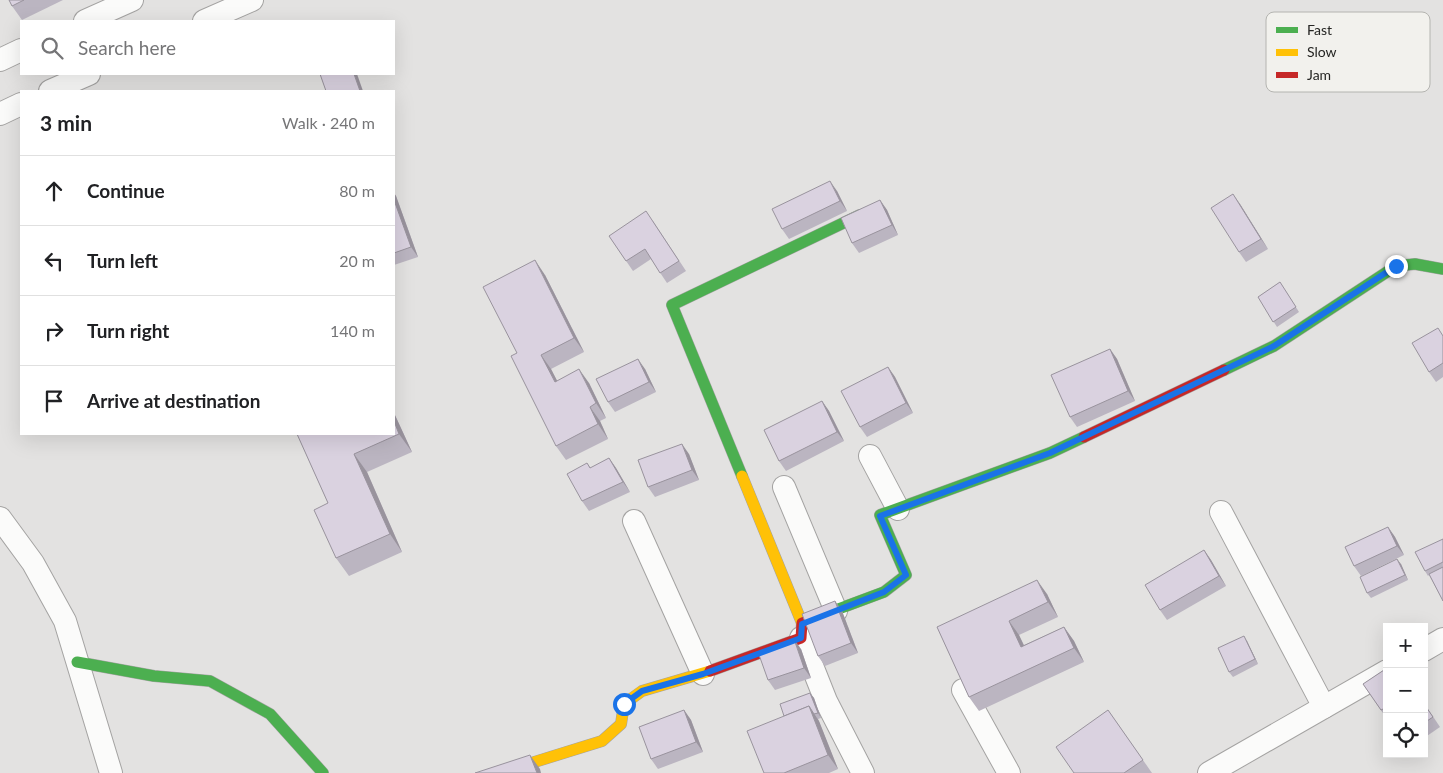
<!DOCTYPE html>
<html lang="en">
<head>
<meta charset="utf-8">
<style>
	body { margin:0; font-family:Lato,sans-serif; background:#f6f6f6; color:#202124 }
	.controls { position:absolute; right:15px; bottom:15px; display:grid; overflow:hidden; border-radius:0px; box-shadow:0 5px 20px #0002 }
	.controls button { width:45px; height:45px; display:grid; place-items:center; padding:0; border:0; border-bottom:1px solid #e0e0e0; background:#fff; color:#202124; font:25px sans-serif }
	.stop { position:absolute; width:15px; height:15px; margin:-11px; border:4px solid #1a73e8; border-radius:50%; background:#fff }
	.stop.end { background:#1a73e8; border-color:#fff; box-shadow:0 1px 5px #0008 }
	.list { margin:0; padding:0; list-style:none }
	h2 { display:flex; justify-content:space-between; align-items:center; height:65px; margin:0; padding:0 20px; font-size:21px }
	h2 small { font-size:16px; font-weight:400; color:#757577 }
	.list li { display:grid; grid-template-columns:32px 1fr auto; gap:15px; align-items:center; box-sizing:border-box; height:70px; padding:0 20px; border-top:1px solid #e0e0e0 }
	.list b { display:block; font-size:19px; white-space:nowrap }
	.list em { font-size:16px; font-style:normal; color:#757577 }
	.icon { flex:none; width:28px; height:28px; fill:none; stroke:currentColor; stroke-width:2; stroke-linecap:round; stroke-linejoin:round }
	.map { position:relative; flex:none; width:1443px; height:773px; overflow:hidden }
	.search { position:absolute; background:#fff; box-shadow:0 5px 20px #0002; left:20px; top:20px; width:375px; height:55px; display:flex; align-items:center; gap:12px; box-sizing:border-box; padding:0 18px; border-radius:0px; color:#757577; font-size:19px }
	.panel { position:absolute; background:#fff; box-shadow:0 5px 20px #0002; left:20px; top:90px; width:375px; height:345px; border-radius:0px }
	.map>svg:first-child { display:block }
</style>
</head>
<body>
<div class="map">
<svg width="1443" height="773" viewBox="0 0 1443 773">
	<rect width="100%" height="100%" fill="#e3e2e1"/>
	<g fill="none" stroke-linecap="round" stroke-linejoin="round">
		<g stroke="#a4a3a2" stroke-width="24">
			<g id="street">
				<polyline points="85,21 132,0"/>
				<polyline points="204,21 252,0"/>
				<polyline points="0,60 21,50"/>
				<polyline points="50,91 89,74"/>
				<polyline points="0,114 21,104"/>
				<polyline points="870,456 898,509"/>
				<polyline points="784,487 836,611"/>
				<polyline points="1221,512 1324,707"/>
				<polyline points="0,518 33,563 65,621 111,773"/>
				<polyline points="634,521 703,674"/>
				<polyline points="801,638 826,701 863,773"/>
				<polyline points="1424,650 1443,639"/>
				<polyline points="963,690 1009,773"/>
				<polyline points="1209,773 1387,671"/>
			</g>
		</g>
		<g stroke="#a4a3a2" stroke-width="12">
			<g id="fast">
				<polyline points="1224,370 1274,346 1396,266 1415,264 1443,269"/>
				<polyline points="742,476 672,305 860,215"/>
				<polyline points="825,614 884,592 906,575 880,515 1050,453 1084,437"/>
				<polyline points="77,662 154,676 210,681 270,714 323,773"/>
			</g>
		</g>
		<g stroke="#a4a3a2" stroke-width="12">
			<g id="slow">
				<polyline points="742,476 802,623"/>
				<polyline points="499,773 602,741 621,724 624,704 642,691 710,671"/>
			</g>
		</g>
		<g stroke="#a4a3a2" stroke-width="12">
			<g id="jam">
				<polyline points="1084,437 1224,370"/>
				<polyline points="710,671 801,638 802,623 825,614"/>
			</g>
		</g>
		<use href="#street" stroke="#fbfbfa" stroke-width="22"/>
		<use href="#fast" stroke="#4caf50" stroke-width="11"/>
		<use href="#slow" stroke="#ffc107" stroke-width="11"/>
		<use href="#jam" stroke="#c62828" stroke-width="11"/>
	</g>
	<g fill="#bbb5c1">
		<polygon points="9,0 63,0 22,20 12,6"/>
		<polygon points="837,191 847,211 789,239 782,229"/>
		<polygon points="394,193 396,196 418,257 394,265"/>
		<polygon points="880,200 887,210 898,235 859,253 852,243"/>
		<polygon points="1240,204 1268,249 1246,262 1239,252"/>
		<polygon points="653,221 686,271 667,283 651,259 633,271 609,236"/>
		<polygon points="545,275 584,352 551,369 557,381 589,383 606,418 600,421 608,439 566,460 556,446 517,353"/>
		<polygon points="1280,282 1299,312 1277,327 1258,297"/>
		<polygon points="1443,335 1443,377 1436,382 1429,372"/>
		<polygon points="1110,349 1117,359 1135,401 1077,427 1070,417"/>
		<polygon points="888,367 895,377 913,413 867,437 860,427"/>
		<polygon points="645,369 656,392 615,412 608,402"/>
		<polygon points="822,401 829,411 844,441 786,471 779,461"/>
		<polygon points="394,413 412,452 367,472 402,552 349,576 336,558 328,503 297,434 394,434"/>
		<polygon points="689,454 699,480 655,497 648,487"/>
		<polygon points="609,458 616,468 630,492 589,511 582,501 587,463 591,468"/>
		<polygon points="1388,527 1395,537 1404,555 1361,576 1354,566"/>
		<polygon points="1443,539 1443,601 1429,575 1428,576 1425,571"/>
		<polygon points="1204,550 1211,560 1226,586 1167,620 1160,610"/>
		<polygon points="1401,564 1408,580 1371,598 1367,593"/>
		<polygon points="1047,594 1058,617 1019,635 1024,645 1064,627 1074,641 1084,662 979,711 969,697 937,627"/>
		<polygon points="835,601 842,611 858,653 825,666 818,656"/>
		<polygon points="1247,641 1258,664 1233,677 1229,672"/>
		<polygon points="801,649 811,678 775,690 768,680"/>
		<polygon points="1387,668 1387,719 1363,684"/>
		<polygon points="810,693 814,698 821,718 818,719 838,769 829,773 764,773 784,716"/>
		<polygon points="1424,703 1440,727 1424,738"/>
		<polygon points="684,710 691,720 703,752 658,769 651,759"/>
		<polygon points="1108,710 1152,773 1074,773"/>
	</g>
	<g fill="#99939d">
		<polygon points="354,74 357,74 363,91 360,91"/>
		<polygon points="830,181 837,191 847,211 840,201"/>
		<polygon points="394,193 396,196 418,257 411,247 394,200"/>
		<polygon points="1233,194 1240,204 1268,249 1261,239"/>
		<polygon points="880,200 887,210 898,235 892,225"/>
		<polygon points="535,260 545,275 584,352 574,338"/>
		<polygon points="1110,349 1117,359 1135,401 1128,391"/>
		<polygon points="541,355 551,369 565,396 555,382"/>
		<polygon points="638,359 645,369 656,392 649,382"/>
		<polygon points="888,367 895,377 913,413 906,403"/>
		<polygon points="579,369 589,383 606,418 596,403"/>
		<polygon points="822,401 829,411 844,441 837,432"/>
		<polygon points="590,407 600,421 608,439 598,424"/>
		<polygon points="394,413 412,452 399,434 394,421"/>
		<polygon points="682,444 689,454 699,480 692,470"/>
		<polygon points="354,454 367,472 402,552 390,534"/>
		<polygon points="609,458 616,468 630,492 623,482"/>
		<polygon points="1388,527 1395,537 1404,555 1397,546"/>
		<polygon points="1204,550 1211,560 1226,586 1219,576"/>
		<polygon points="1397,559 1401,564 1408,580 1405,575"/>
		<polygon points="1037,580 1047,594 1058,617 1048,602"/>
		<polygon points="835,601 842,611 858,653 851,643"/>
		<polygon points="1009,621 1019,635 1031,661 1021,647"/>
		<polygon points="1064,627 1074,641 1084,662 1074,648"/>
		<polygon points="1244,636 1247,641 1258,664 1255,659"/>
		<polygon points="794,639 801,649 811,678 804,668"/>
		<polygon points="810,693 814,698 821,718 818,713"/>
		<polygon points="809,706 819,721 838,769 828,755"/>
		<polygon points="684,710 691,720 703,752 696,742"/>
		<polygon points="530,755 540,769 541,773 537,773"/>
	</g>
	<g fill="#dad2e0" stroke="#99939d">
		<polygon points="9,0 24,0 12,6"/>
		<polygon points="320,74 354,74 360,91 326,91"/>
		<polygon points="830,181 840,201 782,229 772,209"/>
		<polygon points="1233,194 1261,239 1239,252 1211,208"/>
		<polygon points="394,200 411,247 394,253"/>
		<polygon points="880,200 892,225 852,243 841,218"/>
		<polygon points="646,211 679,261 660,273 645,249 626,261 609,236"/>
		<polygon points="535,260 574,338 541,355 555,382 579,369 596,403 590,407 598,424 556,446 511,356 517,353 483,287"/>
		<polygon points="1280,282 1296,307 1273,322 1258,297"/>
		<polygon points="1438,328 1443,336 1443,363 1429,372 1412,343"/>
		<polygon points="1110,349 1128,391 1070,417 1051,375"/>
		<polygon points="638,359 649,382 608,402 596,379"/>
		<polygon points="888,367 906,403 860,427 841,391"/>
		<polygon points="822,401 837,432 779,461 764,430"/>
		<polygon points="394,421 399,434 354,454 390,534 336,558 314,510 328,503 297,434 394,434"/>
		<polygon points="682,444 692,470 648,487 638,460"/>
		<polygon points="609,458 623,482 582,501 567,474 587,463 590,468"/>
		<polygon points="1388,527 1397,546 1354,566 1345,547"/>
		<polygon points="1443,539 1443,562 1425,571 1415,552"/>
		<polygon points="1204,550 1219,576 1160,610 1145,585"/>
		<polygon points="1397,559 1405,575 1367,593 1360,577"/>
		<polygon points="1443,567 1443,601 1429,574"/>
		<polygon points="1037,580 1048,602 1009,621 1021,647 1064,627 1074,648 969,697 937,627"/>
		<polygon points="835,601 851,643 818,656 802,614"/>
		<polygon points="1244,636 1255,659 1229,672 1218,648"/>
		<polygon points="794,639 804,668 768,680 758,652"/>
		<polygon points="1387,668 1387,707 1381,710 1363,684"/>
		<polygon points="810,693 818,713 814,714 809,706 784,716 780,704"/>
		<polygon points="1424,704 1433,717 1424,723"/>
		<polygon points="809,706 828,755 784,773 764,773 747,731"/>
		<polygon points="684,710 696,742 651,759 639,727"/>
		<polygon points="1108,710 1143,760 1124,773 1074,773 1056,747"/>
		<polygon points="1387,713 1387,719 1384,715"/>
		<polygon points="530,755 537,773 475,773"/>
	</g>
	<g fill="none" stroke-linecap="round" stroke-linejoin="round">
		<polyline stroke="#1a73e8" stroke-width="6" points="624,704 642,691 703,674 801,638 802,624 884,592 906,575 880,516 1050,453 1274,346 1396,266"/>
	</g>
	<rect x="1266" y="12" width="164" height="80" rx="8" fill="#f2f1ed" stroke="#b4b4b0" stroke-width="1"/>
	<rect x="1276" y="27" width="22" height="6" fill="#4caf50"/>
	<rect x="1276" y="49" width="22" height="7" fill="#ffc107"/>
	<rect x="1276" y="72" width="22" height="6" fill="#c62828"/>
	<g font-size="14" fill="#252523">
		<text x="1307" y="35">Fast</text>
		<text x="1307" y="57">Slow</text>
		<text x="1307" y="80">Jam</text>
	</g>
</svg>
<div class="controls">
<button>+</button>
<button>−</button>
<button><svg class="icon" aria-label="locate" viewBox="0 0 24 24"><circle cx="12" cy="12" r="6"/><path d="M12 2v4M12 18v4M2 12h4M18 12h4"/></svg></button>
</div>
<div class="stop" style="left:624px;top:704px"></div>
<div class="stop end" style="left:1396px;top:266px"></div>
<div class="search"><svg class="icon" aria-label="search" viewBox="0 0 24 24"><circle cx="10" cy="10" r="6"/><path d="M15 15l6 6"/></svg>Search here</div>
<section class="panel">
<h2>3 min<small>Walk · 240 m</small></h2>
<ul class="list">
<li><svg class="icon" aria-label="ahead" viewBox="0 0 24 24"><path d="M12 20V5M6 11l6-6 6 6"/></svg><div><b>Continue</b></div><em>80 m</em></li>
<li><svg class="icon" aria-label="left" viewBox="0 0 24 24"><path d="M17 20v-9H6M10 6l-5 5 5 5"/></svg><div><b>Turn left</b></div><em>20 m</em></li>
<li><svg class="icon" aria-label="right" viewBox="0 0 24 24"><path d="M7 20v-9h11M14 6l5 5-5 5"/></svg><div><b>Turn right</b></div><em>140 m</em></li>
<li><svg class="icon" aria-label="arrive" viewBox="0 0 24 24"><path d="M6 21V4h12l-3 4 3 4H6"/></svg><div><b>Arrive at destination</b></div></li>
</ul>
</section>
</div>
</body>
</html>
